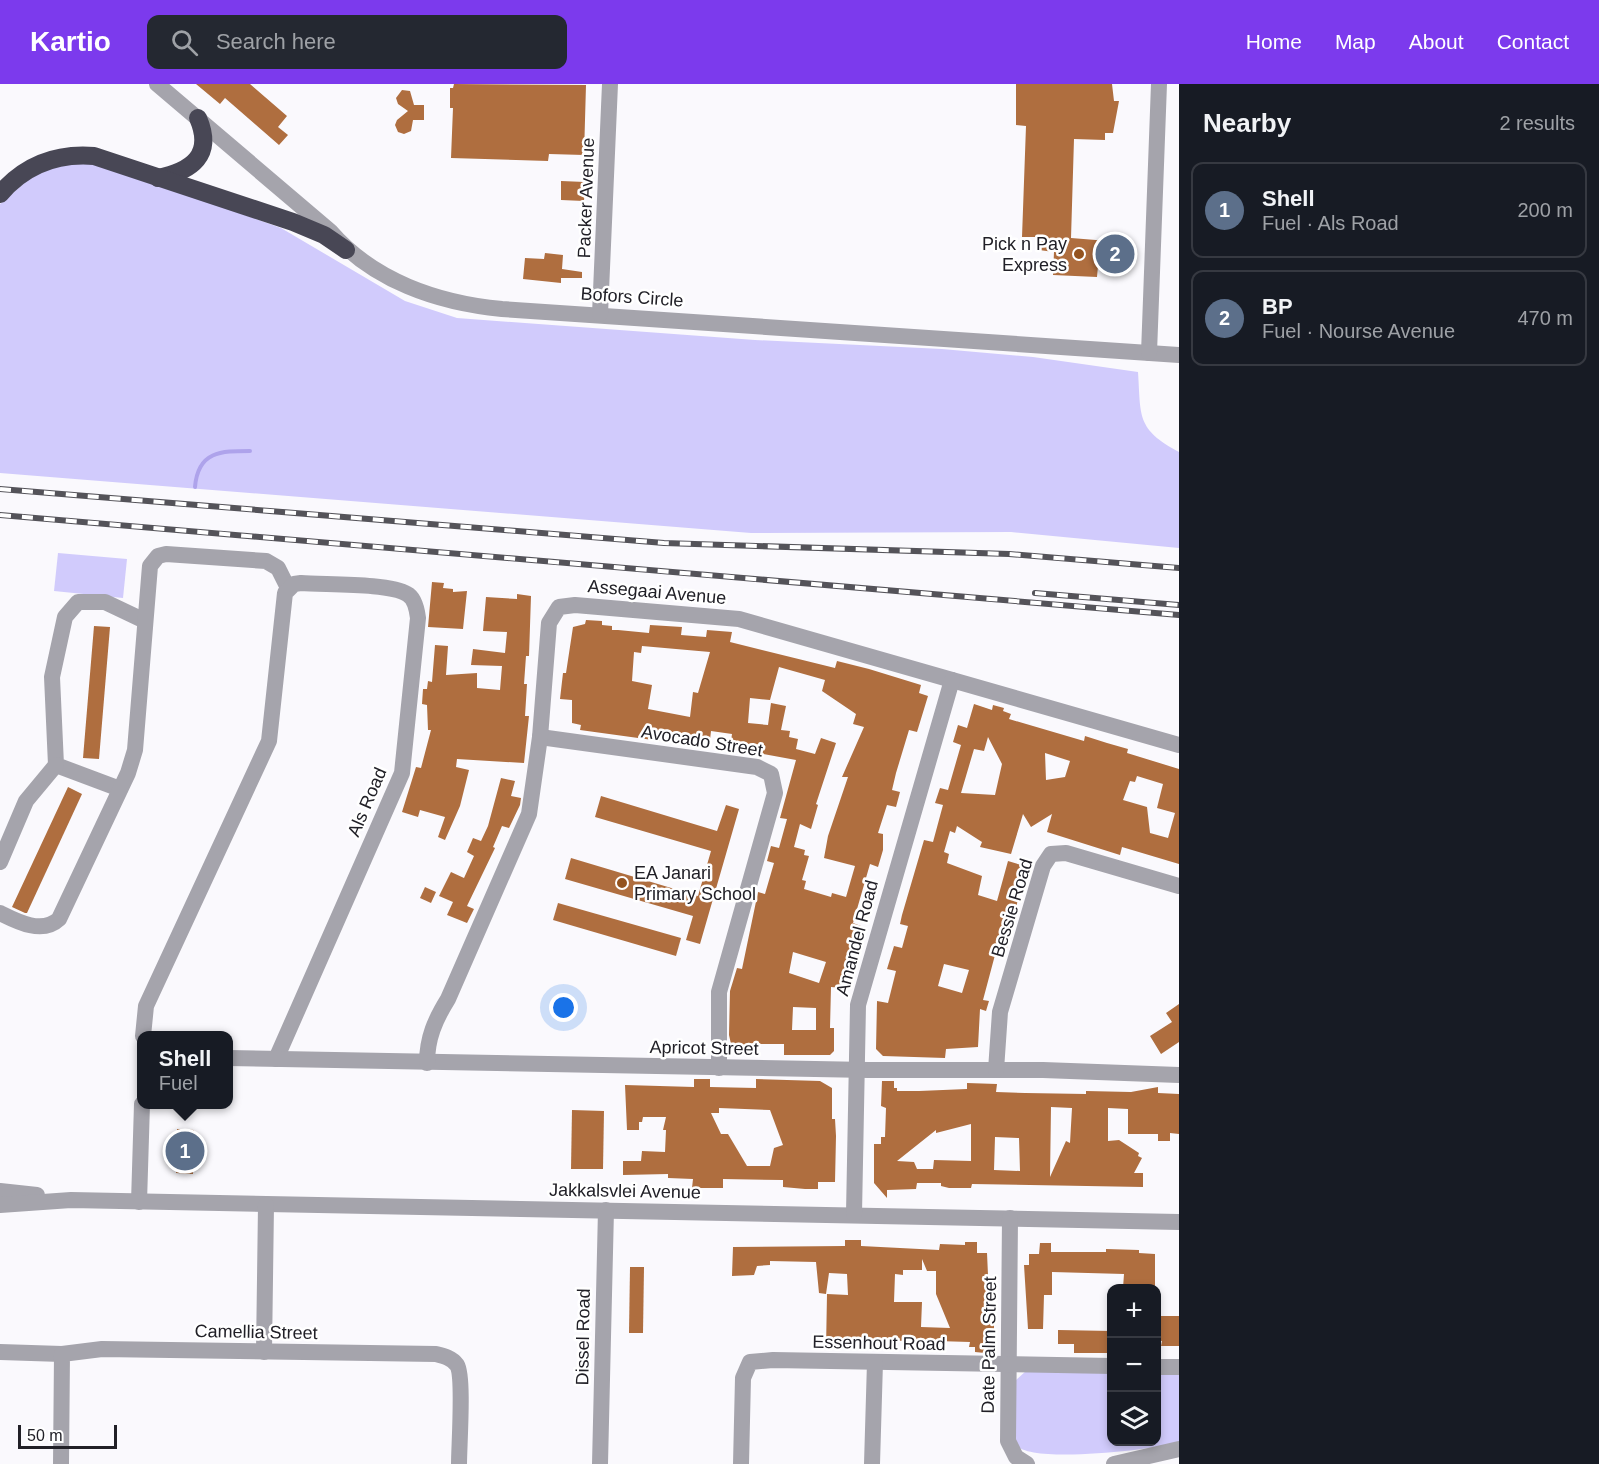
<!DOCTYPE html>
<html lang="en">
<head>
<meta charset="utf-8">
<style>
	body { margin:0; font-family:Helvetica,sans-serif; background:#242831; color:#f1f3f6 }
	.controls { position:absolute; right:18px; bottom:18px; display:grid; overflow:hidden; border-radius:12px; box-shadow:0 3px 9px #0003 }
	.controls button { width:54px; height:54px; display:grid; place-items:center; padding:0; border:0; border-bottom:2px solid #363941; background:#171b24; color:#f1f3f6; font:30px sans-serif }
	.scale { position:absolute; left:18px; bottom:15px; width:99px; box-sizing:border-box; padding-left:6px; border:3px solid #212027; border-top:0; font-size:16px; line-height:21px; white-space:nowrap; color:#212027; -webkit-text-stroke:4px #fff; paint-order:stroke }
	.you { position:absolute; left:564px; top:924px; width:21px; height:21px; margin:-15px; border:4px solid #fff; border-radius:50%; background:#1a73e8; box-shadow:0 0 0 9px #1a73e833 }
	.badge { display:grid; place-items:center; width:39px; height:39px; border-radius:50%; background:#7c3aed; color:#fff; font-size:20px; font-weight:700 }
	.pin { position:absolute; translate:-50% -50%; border:3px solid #fff; box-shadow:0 2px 6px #0006 }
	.popup { position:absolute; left:137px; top:947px; width:96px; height:78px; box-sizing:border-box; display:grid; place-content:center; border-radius:12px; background:#171b24; filter:drop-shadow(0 2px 4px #0005); font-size:20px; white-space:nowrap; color:#9ea1a6 }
	.popup b { font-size:22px; color:#f1f3f6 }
	.popup::after { content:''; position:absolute; left:50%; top:100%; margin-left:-12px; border:12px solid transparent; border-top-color:#171b24 }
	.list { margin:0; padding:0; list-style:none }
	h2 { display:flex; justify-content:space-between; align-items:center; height:78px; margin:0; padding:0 24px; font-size:26px }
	h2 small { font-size:20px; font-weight:400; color:#9ea1a6 }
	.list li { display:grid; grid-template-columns:39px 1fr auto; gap:18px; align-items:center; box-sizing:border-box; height:96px; margin:0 12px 12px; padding:0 12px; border:2px solid #363941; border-radius:12px }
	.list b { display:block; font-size:22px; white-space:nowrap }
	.list p { margin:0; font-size:20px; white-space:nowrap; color:#9ea1a6 }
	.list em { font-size:20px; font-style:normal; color:#9ea1a6 }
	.icon { flex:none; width:33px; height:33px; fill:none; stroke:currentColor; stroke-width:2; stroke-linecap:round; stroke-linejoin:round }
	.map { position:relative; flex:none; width:1179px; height:1380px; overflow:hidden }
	header { display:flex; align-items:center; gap:36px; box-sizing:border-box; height:84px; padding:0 30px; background:#7c3aed; color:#fff }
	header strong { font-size:28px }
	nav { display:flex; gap:33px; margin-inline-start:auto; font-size:21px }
	.search { width:420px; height:54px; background:#242831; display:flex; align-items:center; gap:15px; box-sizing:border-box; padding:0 21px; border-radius:12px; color:#9ea1a6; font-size:22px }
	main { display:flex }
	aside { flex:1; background:#171b24 }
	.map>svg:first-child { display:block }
</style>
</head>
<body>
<header>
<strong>Kartio</strong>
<div class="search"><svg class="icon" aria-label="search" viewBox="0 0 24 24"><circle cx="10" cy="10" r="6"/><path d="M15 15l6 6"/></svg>Search here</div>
<nav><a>Home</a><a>Map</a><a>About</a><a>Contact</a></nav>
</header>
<main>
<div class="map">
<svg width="1179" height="1380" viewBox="0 0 1179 1380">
	<rect width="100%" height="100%" fill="#faf9fd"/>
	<g fill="#d1cbfc">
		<path d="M76,77L115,84L281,144L405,217L457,234L755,256L942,265L1033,273L1138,288C1141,332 1136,345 1179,368V464L1011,448L751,449L0,389V120L38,87Z"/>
		<polygon points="58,469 127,475 123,514 54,507"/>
		<path d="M1026,1287L1111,1288L1112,1358H1156L1157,1289H1179V1359C1148,1366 1031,1380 1016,1361C1012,1350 1016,1310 1016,1296Z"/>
	</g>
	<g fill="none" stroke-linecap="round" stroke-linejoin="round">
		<path stroke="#aea3eb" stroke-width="4" d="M195,403C198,367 221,367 250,367"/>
	</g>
	<g fill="#af6e3f" fill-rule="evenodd">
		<polygon points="196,0 250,0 287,32 278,43 288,51 279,61 225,14 220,20"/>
		<polygon points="454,0 586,1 584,71 549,70 548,77 451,74 453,24 450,24 450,4 453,4"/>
		<polygon points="1016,0 1112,0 1114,17 1119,17 1113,49 1105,49 1105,56 1074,55 1071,154 1133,159 1132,183 1098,182 1097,193 1053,191 1054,168 1039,166 1039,153 1022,153 1026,42 1016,41"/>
		<polygon points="402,6 410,7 414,21 424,21 424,36 413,36 411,47 404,50 398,48 395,41 397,36 408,27 398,20 396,14"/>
		<polygon points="561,97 585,98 584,117 561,116"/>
		<polygon points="545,169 563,171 562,185 582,188 582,194 561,194 561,199 523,195 525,174 544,175"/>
		<polygon points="432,498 444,499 443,504 453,505 453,508 467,507 463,545 428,543"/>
		<polygon points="517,510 531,512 529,572 526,572 524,600 527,600 525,632 529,632 524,679 457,675 456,683 469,686 460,722 445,756 438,753 445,733 420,726 418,733 402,728 416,683 421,684 431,646 428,646 427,621 422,620 423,605 427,605 428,597 432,598 435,561 448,562 446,591 477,589 477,604 500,606 502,582 471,581 473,565 505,569 507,548 483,547 486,513 517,515"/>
		<path d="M586,536L602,537V541L612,542V546H618L649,549L650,541L682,543L681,551L706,553L707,546L732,548L730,558L835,584L837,577L869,585L921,601L919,609L928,612L917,648L909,646L896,689L892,706L900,708L896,723L887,721L878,749L883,750V766L878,783L870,780L853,839L861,842L842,892L846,893L842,904L831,903L830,944H834V967L830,971H784V960H752V969H739L731,960L729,951L730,907L737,884L742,885L758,808L765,810L774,779L767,777L771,762L779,764L787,735L780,734L796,676L730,664L732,650L711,647L710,656L661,649L660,657L580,646L581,641L572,639V616L560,615L563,589H566L573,543L585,540ZM642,562L710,568L698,609L693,608L690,633L648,625L652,601L632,597L634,568L641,569ZM779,583L825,596L822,607L856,630L853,640L864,643L842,693H848L828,752L824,774L855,782L846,813L832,809L831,813L804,805L806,797L802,796L809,772L804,771L805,766L794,763L800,740L811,745L818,721L816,720L836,659L821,654L815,670L796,665L798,655L789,653L790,647L781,646L786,622L771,619L768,641L748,639L750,614L770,616ZM793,868L826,878L819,899L789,889ZM793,923L816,924V946H792Z"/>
		<polygon points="94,542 110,543 99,675 83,674"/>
		<path d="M974,620L992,626L993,621L1004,624L1003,627L1011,630L1009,635L1084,657L1085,652L1107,659L1128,665L1127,669L1179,685V780L1122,763L1120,771L1047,748L1052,730L1031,743L1023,730L1011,770L980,763L982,758L957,742L955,749L950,747L944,768L949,770L947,779L982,792L978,811L997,817L1008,777L1021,781L1012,813L1018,815L1009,857L1004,874L995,871L983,916L989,917L986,927L980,925L978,963L946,965L945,974L883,972L876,965L877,917L888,919L896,887L887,885L894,862L902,864L908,842L900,840L902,831L924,756L933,758L943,721L935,719L940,704L948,706L961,661L953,658L958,641L967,644ZM988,653L1002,680L995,711L961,709L974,665L984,667ZM1045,669L1070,677L1065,693L1046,696ZM1137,692L1163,700L1157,724L1175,729L1168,754L1150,749L1147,723L1123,716L1130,697L1135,698ZM944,880L969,886L962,909L938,902Z"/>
		<polygon points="501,694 515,697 511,712 521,714 520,721 509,744 502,742 493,763 495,764 467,822 474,825 467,839 447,831 453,818 439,812 451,788 464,794 474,772 467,768 473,754 481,757 488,742"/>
		<polygon points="68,703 82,710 27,829 25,829 12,823"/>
		<polygon points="601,712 717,747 726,721 739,725 700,860 686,856 693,832 565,795 571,774 698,812 711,767 595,733"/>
		<polygon points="425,803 436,808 431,819 420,814"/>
		<polygon points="558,819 681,854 676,872 553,836"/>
		<polygon points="1179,920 1179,958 1161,970 1150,952 1172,938 1166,929"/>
		<path d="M694,995H710V1003L756,1004V995L820,997L832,1004V1035H835L836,1052L835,1098H818V1105H805L783,1103V1096L723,1095V1104H692L693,1095L668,1094V1090L623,1091V1077H641L642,1067L665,1068L666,1046H663L666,1033H643L642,1038H639V1046H627L625,1001L694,1003ZM719,1024L770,1026L783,1061L774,1064L770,1082H747L728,1050H721L711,1029H719Z"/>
		<path d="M882,997H894V1004H897V1007H919L967,1005V999L997,1000L996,1008L1025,1009L1086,1010V1007L1131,1008L1158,1003V1009L1179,1010V1050L1170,1049V1057H1158V1050H1128V1025L1108,1024V1057L1119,1056L1139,1069L1138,1072L1142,1074L1134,1089H1143V1103L972,1100L971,1104H949L941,1102V1099H917L916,1105L887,1106V1114L874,1099V1060H881V1053H885L886,1024L881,1022ZM1051,1023L1072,1024L1070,1059L1066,1057L1050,1093ZM971,1040V1077L934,1076L933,1085H917L914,1078L897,1077L936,1046V1049ZM995,1053L1019,1054L1020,1087L994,1086Z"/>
		<polygon points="572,1026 604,1027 603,1085 571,1085"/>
		<polygon points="177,1045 194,1046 193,1090 176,1089"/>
		<path d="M845,1156H861V1162L939,1166L940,1160L965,1161V1158H977V1169H987L989,1213H992L994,1229V1254H986L985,1269L975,1268V1263H969L970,1258L937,1257H921V1264H906L911,1257L858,1256V1265H826L827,1210L848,1211L847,1190L829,1189L826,1210L819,1209L816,1178L770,1177V1181L757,1182L754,1191L732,1192L733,1163L845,1162ZM922,1175L927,1187H936V1210L950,1244L921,1243L922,1218H894L895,1190L903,1191V1186H922Z"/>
		<polygon points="1040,1159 1051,1159 1051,1168 1106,1168 1106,1165 1139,1166 1139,1169 1155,1170 1155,1204 1123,1204 1124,1190 1052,1188 1052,1211 1044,1211 1043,1245 1028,1245 1024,1181 1029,1181 1029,1170 1039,1170"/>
		<polygon points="630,1183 644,1183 643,1249 629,1249"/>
		<polygon points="1156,1232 1179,1232 1179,1262 1161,1262 1162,1257 1156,1256"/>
		<polygon points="1058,1246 1112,1247 1112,1269 1074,1269 1074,1260 1058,1260"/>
	</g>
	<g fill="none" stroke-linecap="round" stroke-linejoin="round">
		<g stroke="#a5a4ac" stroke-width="16">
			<path d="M157,0L330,147C373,197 438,219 502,225L1179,271"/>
			<polyline points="600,230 610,0"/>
			<polyline points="1149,269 1159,0"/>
			<polyline points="540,653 757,683 771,690 775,709 719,908 719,984"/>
			<polyline points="120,705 56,681 52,593 65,533 78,518 105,518 145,537"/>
			<polyline points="0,778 26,717 56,681"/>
			<path d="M0,829C16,837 42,851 59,835L128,689L135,666L150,482L158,472L166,470L266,477L278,484L288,504"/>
			<path d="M143,952L146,922L269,657L285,509L294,500L301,499C324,501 390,499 407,510C415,514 417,526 418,534L402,689L276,975"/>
			<polyline points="228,974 868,986 1043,986 1179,991"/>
			<path d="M427,979C427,954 435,936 448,915L529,730L540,653L549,539L559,523L575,521L739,535L1179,661"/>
			<polyline points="996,986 1000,928 1043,782 1051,770 1066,769 1179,802"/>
			<polyline points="0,1107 37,1111"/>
			<polyline points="139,1118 142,1020"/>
			<polyline points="0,1121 71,1116 1179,1138"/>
			<polyline points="854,1130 858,921 952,596"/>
			<polyline points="1010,1134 1008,1357 1016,1373 1027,1380"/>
			<polyline points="0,1268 62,1270"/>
			<polyline points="264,1268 266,1121"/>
			<polyline points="1156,1283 1179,1283"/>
			<path d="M61,1380L62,1270L102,1265L436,1270C444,1272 452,1274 457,1281C464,1292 459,1362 459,1380"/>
			<polyline points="600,1380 606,1126"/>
			<polyline points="741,1380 743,1294 750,1278 773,1276 1112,1282"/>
			<polyline points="872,1380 875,1278"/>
			<polyline points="1114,1380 1179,1365"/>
		</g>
		<g stroke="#484755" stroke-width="18">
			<path d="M158,94C192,87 214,71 198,34"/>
			<path d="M0,110C25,81 57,69 94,72L293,138L324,151L346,166"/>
		</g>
		<g stroke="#545359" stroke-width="6">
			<g id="rail">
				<polyline points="0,405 664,459 1009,470 1179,484"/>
				<polyline points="0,431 1179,531"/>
				<polyline points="1035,509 1179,521"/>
			</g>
		</g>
		<use href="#rail" stroke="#fff" stroke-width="4" stroke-dasharray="11" stroke-linecap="butt"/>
	</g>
	<g fill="#94531f" stroke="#fff" stroke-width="2">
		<circle cx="1079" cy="170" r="6"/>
		<circle cx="622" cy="799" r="6"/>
	</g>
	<g text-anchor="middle" stroke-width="5" stroke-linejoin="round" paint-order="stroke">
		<g font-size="18" fill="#212027" stroke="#fff">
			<text transform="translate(586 114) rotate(-88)" y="6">Packer Avenue</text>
			<text transform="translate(632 213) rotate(4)" y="6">Bofors Circle</text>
			<text transform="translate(657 508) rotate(5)" y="6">Assegaai Avenue</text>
			<text transform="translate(702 657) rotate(9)" y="6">Avocado Street</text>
			<text transform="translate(367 718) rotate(-67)" y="6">Als Road</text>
			<text transform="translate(1012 824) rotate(-73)" y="6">Bessie Road</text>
			<text transform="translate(857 854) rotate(-75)" y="6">Amandel Road</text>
			<text transform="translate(704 964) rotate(1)" y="6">Apricot Street</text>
			<text transform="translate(625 1107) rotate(1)" y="6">Jakkalsvlei Avenue</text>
			<text transform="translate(256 1248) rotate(1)" y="6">Camellia Street</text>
			<text transform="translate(583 1253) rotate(-89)" y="6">Dissel Road</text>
			<text transform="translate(879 1259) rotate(1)" y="6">Essenhout Road</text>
			<text transform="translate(989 1261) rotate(-89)" y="6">Date Palm Street</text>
		</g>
		<g font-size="18" fill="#212027" stroke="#fff" text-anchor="end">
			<text x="1067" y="166">Pick n Pay<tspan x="1067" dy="21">Express</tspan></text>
			<text x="634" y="795" text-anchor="start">EA Janari<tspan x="634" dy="21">Primary School</tspan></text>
		</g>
	</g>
</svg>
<div class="controls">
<button>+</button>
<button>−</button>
<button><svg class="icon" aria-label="layers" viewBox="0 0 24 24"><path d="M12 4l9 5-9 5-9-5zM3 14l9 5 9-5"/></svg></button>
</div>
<div class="scale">50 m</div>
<div class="you"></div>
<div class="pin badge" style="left:185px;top:1067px;background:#5c6f8a">1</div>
<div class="popup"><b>Shell</b>Fuel</div>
<div class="pin badge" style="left:1115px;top:170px;background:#5c6f8a">2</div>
</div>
<aside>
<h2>Nearby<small>2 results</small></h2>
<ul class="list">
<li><span class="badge" style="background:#5c6f8a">1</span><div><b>Shell</b><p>Fuel · Als Road</p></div><em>200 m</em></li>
<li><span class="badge" style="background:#5c6f8a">2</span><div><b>BP</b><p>Fuel · Nourse Avenue</p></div><em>470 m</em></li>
</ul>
</aside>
</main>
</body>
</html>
